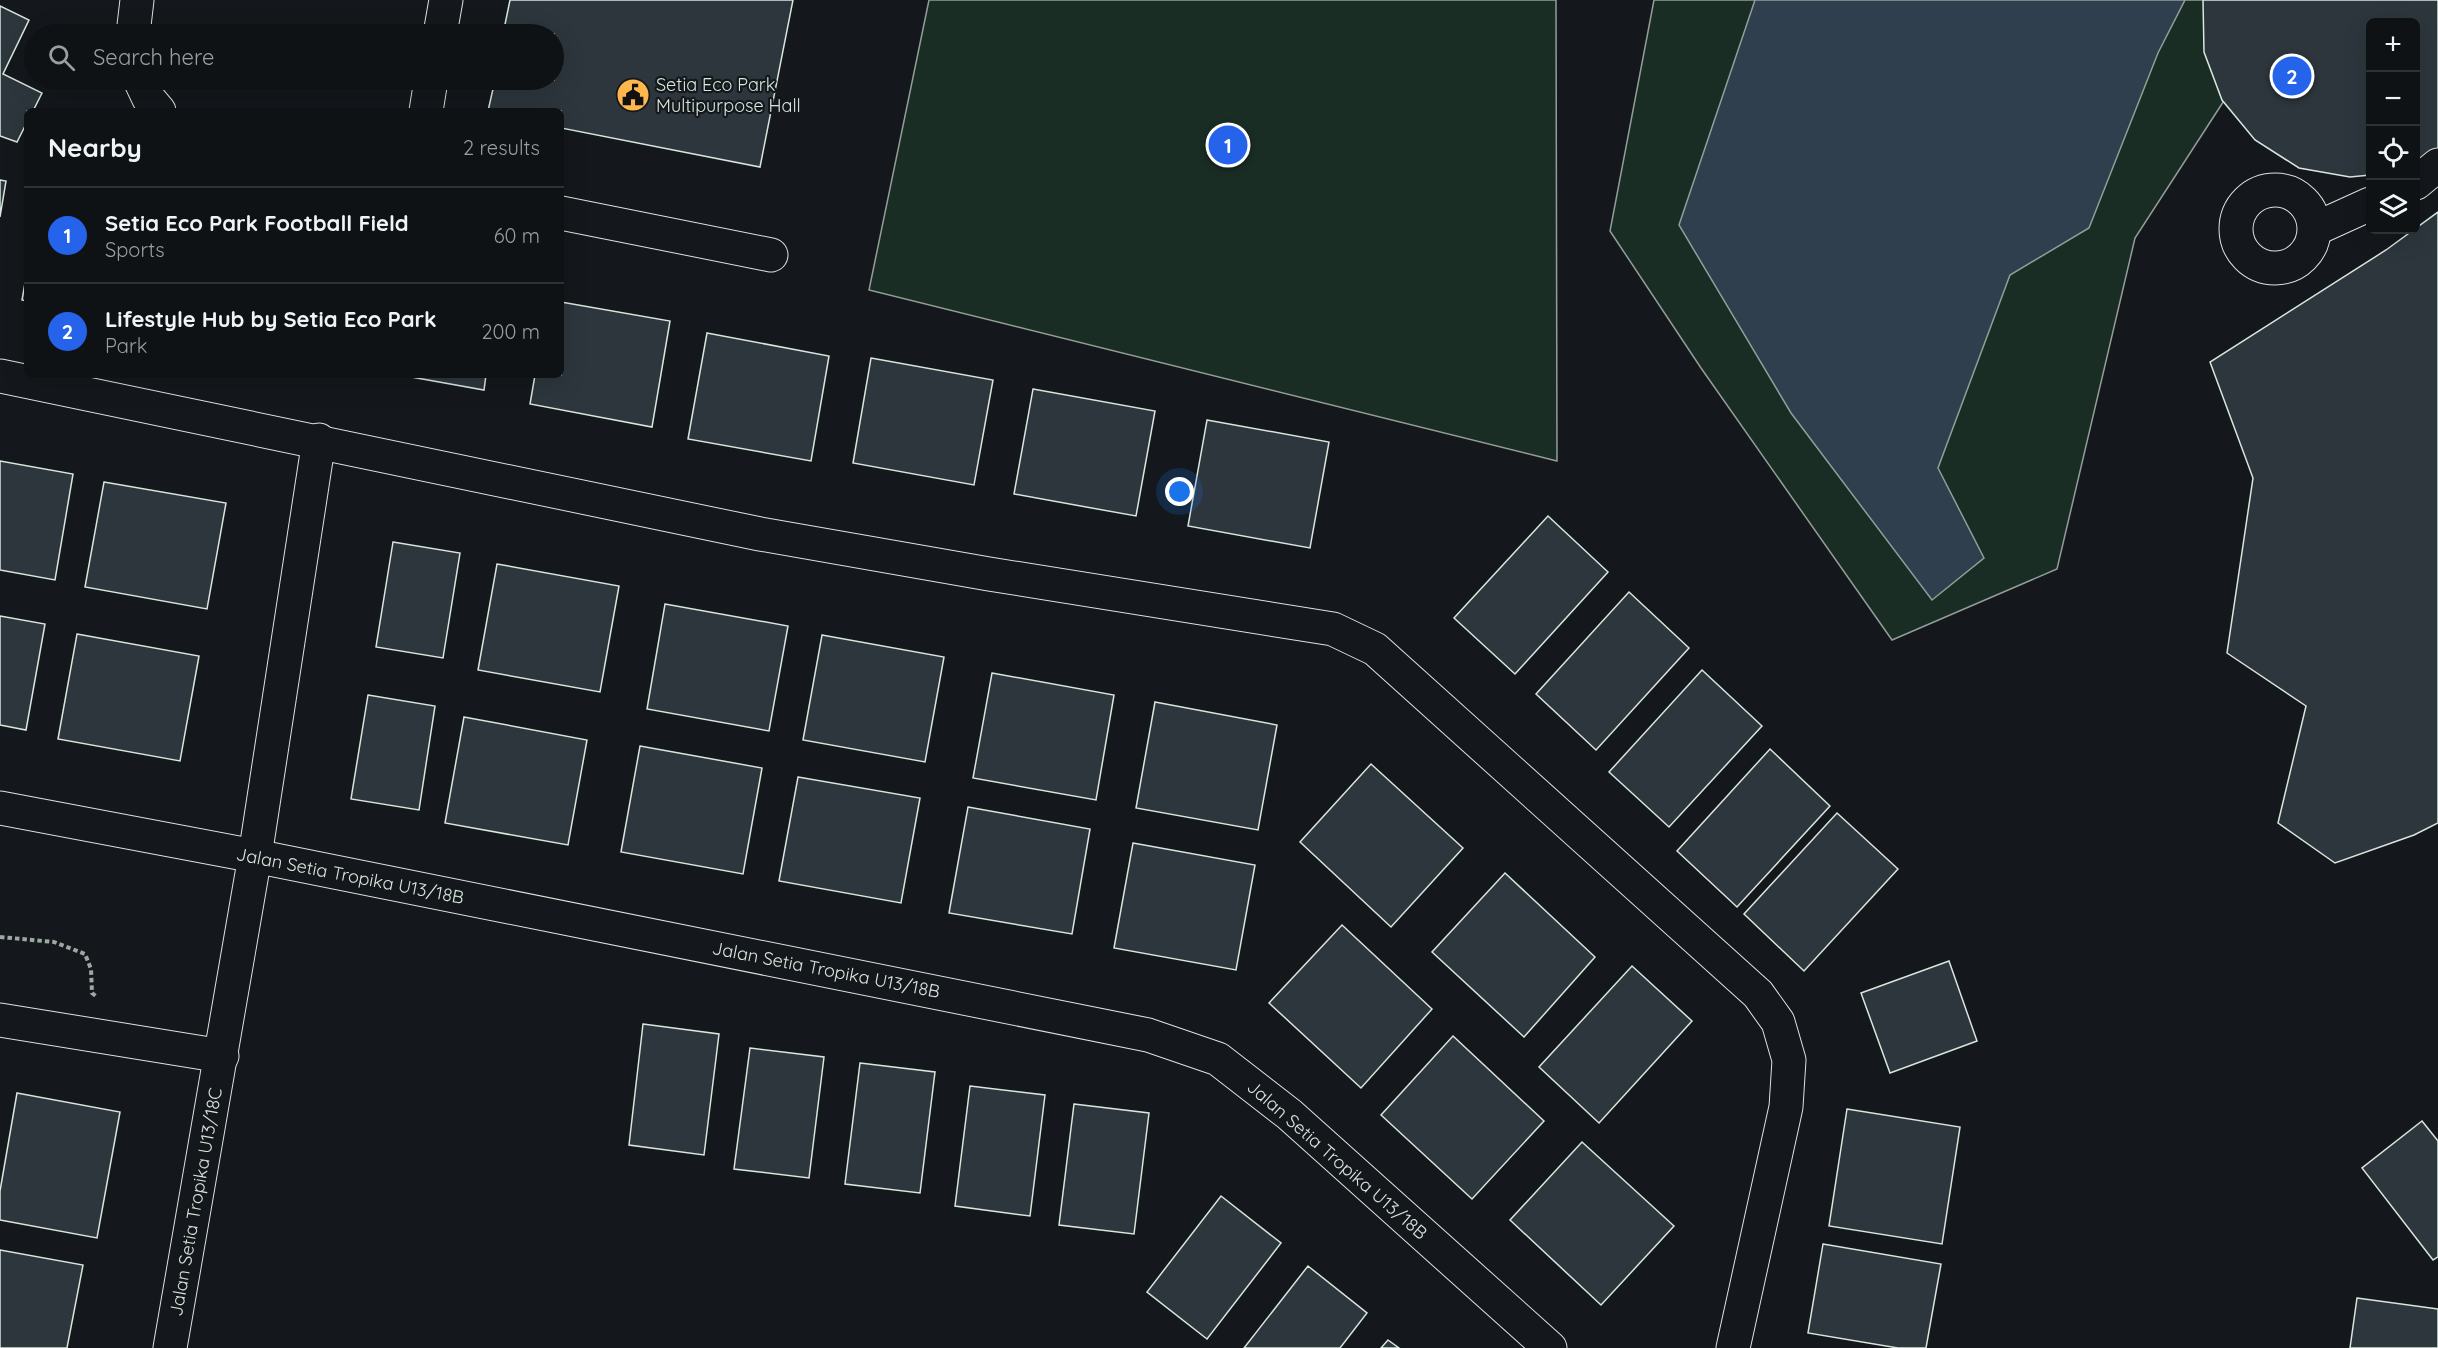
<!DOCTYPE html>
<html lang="en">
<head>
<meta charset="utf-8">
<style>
	body { margin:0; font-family:Quicksand,sans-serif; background:#1d2022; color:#f1f3f6 }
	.controls { position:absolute; right:18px; top:18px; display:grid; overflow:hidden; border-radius:9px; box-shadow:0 6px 24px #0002 }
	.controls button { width:54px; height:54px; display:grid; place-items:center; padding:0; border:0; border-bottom:2px solid #2f3234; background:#0f1215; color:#f1f3f6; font:30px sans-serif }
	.you { position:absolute; left:1180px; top:492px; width:21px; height:21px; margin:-15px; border:4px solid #fff; border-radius:50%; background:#1a73e8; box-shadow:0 0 0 9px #1a73e833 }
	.badge { display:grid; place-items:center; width:39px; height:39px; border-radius:50%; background:#2563eb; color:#fff; font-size:20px; font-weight:700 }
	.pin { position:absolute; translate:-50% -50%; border:3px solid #fff; box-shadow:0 2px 6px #0006 }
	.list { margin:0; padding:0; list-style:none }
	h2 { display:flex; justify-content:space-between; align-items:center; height:78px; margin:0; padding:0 24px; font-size:26px }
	h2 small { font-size:20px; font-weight:400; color:#9b9ea0 }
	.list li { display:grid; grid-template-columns:39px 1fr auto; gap:18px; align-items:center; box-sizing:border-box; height:96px; padding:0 24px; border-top:2px solid #2f3234 }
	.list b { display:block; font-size:22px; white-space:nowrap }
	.list p { margin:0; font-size:20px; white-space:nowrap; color:#9b9ea0 }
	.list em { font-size:20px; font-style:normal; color:#9b9ea0 }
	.icon { flex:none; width:33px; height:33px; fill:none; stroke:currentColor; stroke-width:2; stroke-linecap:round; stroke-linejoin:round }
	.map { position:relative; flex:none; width:2438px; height:1348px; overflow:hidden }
	.search { position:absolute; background:#0f1215; box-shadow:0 6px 24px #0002; left:24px; top:24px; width:540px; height:66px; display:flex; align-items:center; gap:15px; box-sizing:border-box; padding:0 21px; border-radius:33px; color:#9b9ea0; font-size:22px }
	.panel { position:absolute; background:#0f1215; box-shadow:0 6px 24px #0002; left:24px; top:108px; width:540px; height:270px; border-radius:9px }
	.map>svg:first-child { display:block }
</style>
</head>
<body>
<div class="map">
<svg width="2438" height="1348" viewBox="0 0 2438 1348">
	<rect width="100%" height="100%" fill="#14181c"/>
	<g fill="#1a2d24" stroke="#939e99" stroke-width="1.5">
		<polygon points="929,0 1556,0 1557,461 869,290"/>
		<polygon points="1654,0 2221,0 2229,93 2135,238 2057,569 1892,640 1701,368 1610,231"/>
	</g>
	<polygon fill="#2f3f4d" stroke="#939e99" stroke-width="1.5" points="1755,0 2185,0 2158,53 2089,228 2010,275 1938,468 1984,558 1932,600 1791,413 1679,225"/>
	<g fill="#2c363c" stroke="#d8e6dc" stroke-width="1.5">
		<polygon points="510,0 793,0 760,167 561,128 561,111 488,111 495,80 554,80 554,34 503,34"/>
		<polygon points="2203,0 2438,0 2438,154 2416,165 2416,22 2370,22 2370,175 2350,177 2299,168 2255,140 2222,100 2204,52"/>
		<polygon points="0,6 29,20 3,74 42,93 33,111 27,111 27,122 17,142 0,136"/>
		<polygon points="0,180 6,181 0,217"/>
		<polygon points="2438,212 2438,823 2414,835 2335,863 2278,823 2306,706 2227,653 2253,478 2210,362 2386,250"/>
		<polygon points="27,272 27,301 22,300"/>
		<polygon points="561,302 670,321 652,427 530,404 535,375 561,375"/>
		<polygon points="707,333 829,356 811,461 688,439"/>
		<polygon points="871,358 993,380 974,485 853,463"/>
		<polygon points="400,375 486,375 484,390"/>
		<polygon points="1033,389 1155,411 1136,516 1014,494"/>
		<polygon points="1207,420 1329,442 1310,548 1188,526"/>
		<polygon points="0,461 73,474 55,580 0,570"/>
		<polygon points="104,482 226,503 207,609 85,587"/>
		<polygon points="1548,516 1608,572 1515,674 1454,618"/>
		<polygon points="393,542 460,553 443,658 376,647"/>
		<polygon points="497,564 619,586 600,692 478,670"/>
		<polygon points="1629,592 1689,648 1596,750 1536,694"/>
		<polygon points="665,604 788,626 769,731 647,709"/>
		<polygon points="0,616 45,624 26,730 0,725"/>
		<polygon points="77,634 199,656 180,761 58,739"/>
		<polygon points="822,635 944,657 925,762 803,740"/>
		<polygon points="1702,670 1762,726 1669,827 1609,772"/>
		<polygon points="992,673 1114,695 1096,800 973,778"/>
		<polygon points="368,695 435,706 419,810 351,799"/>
		<polygon points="1155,702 1277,725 1258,830 1136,808"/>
		<polygon points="464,717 587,740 568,845 445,823"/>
		<polygon points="640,746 762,768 743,874 621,852"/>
		<polygon points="1770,749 1830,806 1737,907 1677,851"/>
		<polygon points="1371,764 1463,848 1391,927 1300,842"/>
		<polygon points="798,777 920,798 901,903 779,881"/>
		<polygon points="968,807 1090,829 1072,934 949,913"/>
		<polygon points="1837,813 1898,869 1804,971 1744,914"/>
		<polygon points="1133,843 1255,865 1236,970 1114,948"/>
		<polygon points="1505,873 1595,957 1524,1037 1432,952"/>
		<polygon points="1342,925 1432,1009 1361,1088 1269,1003"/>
		<polygon points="1949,961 1977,1041 1890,1073 1861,993"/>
		<polygon points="1632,966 1692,1021 1599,1123 1539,1067"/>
		<polygon points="643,1024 719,1034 704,1155 629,1145"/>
		<polygon points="1453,1036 1544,1121 1472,1199 1381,1115"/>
		<polygon points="750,1048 824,1057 809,1178 734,1169"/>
		<polygon points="860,1063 935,1072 920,1193 845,1184"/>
		<polygon points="970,1086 1045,1095 1030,1216 955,1206"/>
		<polygon points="17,1093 120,1112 97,1238 0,1220 0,1191"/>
		<polygon points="1074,1104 1149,1113 1134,1234 1059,1225"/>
		<polygon points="1847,1109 1960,1127 1942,1244 1829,1226"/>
		<polygon points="2422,1121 2438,1141 2438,1257 2433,1260 2362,1168"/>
		<polygon points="1582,1142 1674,1226 1601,1305 1510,1220"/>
		<polygon points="1221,1196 1281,1243 1207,1339 1147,1292"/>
		<polygon points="1823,1244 1941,1264 1926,1348 1898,1348 1808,1333"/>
		<polygon points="0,1250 83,1265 67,1348 0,1348"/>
		<polygon points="1308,1266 1367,1313 1340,1348 1244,1348"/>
		<polygon points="2357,1298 2438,1309 2438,1348 2350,1348"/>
		<polygon points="1388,1340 1399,1348 1381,1348"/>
	</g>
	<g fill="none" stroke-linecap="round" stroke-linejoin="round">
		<g stroke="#d8e6dc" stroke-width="35">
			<g id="minor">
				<polyline points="133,34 137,0"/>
				<polyline points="440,34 446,0"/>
				<polyline points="140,80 149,99 159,111"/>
				<polyline points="426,111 431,80"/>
				<polyline points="2416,183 2438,165"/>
				<circle cx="2275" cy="229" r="39"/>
				<polyline points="561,213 771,255"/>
				<polyline points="2315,229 2370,204"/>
				<polyline points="0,376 760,534 989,574 1333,629 1375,649 1758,994 1778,1022 1789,1060 1786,1107 1733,1348"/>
				<polyline points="0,808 255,856 1148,1035 1218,1059 1289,1114 1550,1348"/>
				<polyline points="0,1020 222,1056"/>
				<polyline points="170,1348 255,856 319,440"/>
			</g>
		</g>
		<polyline stroke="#9da8a2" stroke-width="4" stroke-dasharray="4.5 3" stroke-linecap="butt" points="0,937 54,942 85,954 91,969 92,993 97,997"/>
		<use href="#minor" stroke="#14181c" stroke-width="33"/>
	</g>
	<defs>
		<g id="civic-disc" transform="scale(1.725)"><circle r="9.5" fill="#ffb74d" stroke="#14181c"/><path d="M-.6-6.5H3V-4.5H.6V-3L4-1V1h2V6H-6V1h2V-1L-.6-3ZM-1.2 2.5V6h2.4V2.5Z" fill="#111"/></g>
	</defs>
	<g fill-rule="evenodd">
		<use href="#civic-disc" x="633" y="95"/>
	</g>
	<g text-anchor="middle" stroke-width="4.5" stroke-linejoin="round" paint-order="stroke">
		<g font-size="18" fill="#d8e6dc" stroke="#14181c" text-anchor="start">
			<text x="656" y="91">Setia Eco Park<tspan x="656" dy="21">Multipurpose Hall</tspan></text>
		</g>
		<g font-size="18" fill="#d8e6dc" stroke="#14181c">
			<text transform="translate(350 876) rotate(11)" y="6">Jalan Setia Tropika U13/18B</text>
			<text transform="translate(826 970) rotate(11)" y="6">Jalan Setia Tropika U13/18B</text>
			<text transform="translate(1337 1160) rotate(41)" y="6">Jalan Setia Tropika U13/18B</text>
			<text transform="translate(196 1202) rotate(-80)" y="6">Jalan Setia Tropika U13/18C</text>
		</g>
	</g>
</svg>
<div class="controls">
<button>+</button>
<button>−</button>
<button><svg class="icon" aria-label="locate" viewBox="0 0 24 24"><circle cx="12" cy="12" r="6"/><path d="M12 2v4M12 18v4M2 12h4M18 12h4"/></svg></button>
<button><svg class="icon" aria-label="layers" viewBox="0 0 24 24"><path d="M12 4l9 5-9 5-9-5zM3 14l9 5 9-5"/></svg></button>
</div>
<div class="you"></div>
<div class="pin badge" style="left:1228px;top:145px">1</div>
<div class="pin badge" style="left:2292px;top:76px">2</div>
<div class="search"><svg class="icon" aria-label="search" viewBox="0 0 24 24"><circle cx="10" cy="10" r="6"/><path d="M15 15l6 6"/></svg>Search here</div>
<section class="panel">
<h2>Nearby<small>2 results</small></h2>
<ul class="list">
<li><span class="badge">1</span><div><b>Setia Eco Park Football Field</b><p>Sports</p></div><em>60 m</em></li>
<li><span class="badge">2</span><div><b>Lifestyle Hub by Setia Eco Park</b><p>Park</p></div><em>200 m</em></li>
</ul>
</section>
</div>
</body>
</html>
